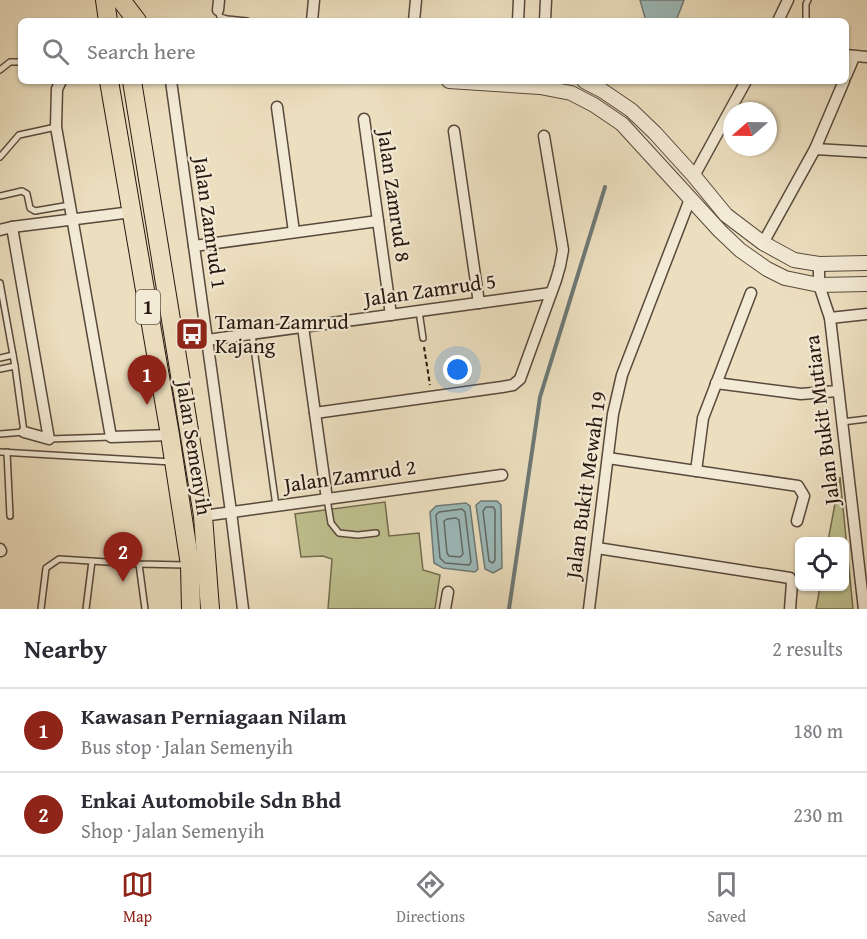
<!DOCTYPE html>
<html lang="en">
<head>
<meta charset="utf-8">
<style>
	body { margin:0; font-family:"Gentium Book Plus",serif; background:#f7f7f7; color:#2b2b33 }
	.controls { position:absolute; right:18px; bottom:18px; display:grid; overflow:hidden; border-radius:9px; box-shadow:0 2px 4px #0004 }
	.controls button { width:54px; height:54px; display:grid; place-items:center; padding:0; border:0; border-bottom:2px solid #e1e1e2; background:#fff; color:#2b2b33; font:30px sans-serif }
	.compass { position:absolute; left:723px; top:102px; width:54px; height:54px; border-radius:50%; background:#fff; box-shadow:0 2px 4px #0004; rotate:250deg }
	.you { position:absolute; left:458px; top:370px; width:21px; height:21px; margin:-15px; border:4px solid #fff; border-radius:50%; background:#1a73e8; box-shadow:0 0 0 9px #1a73e833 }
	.badge { display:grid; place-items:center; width:39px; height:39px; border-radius:50%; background:#8f2418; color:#fff; font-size:20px; font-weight:700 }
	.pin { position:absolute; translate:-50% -50px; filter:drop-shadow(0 2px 3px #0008) }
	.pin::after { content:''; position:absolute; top:32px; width:21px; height:18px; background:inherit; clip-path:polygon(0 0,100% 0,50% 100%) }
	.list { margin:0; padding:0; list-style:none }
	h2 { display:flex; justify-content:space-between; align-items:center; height:78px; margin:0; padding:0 24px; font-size:26px }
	h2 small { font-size:20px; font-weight:400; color:#7c7c81 }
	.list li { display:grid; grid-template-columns:39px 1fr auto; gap:18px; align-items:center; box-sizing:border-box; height:84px; padding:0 24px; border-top:2px solid #e1e1e2 }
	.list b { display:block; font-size:22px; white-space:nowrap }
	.list p { margin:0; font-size:20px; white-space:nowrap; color:#7c7c81 }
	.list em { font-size:20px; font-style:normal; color:#7c7c81 }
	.icon { flex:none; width:33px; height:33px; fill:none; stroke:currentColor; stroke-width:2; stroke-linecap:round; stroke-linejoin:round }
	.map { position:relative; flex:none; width:867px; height:609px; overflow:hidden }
	.search { position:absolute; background:#fff; box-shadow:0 2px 4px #0004; left:18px; right:18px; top:18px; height:66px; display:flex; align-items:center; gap:15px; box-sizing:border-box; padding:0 21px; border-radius:9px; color:#7c7c81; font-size:22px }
	.sheet { height:246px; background:#fff }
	nav { display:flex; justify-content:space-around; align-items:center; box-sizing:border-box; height:84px; border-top:2px solid #e1e1e2; background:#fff; font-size:16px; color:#7c7c81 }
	nav a { display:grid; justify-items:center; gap:3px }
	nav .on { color:#8f2418 }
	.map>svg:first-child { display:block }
</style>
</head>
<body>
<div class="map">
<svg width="867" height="609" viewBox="0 0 867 609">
	<rect width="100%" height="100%" fill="#ecdfbf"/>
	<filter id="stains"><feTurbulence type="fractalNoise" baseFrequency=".00333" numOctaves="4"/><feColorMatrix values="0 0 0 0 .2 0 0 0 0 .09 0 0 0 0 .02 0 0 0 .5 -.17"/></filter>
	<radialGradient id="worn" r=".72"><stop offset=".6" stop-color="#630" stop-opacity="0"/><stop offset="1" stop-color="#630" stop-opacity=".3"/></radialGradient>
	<g fill="#bec08e" stroke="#726c4f" stroke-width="1.5">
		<polygon points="840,477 853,609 816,609 820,587 844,586 844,542 828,541"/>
		<polygon points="385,502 389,536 419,533 423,570 440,575 435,609 328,609 332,559 323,556 301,557 295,514"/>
	</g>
	<g fill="#9cbaba" stroke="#6d7976" stroke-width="1.5">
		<polygon points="640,0 684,0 676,21 646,21"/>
		<polygon points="481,501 497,501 501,505 502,568 493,573 485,569 476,505"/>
		<polygon points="466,503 470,506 478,569 475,572 443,568 434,563 430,512 436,506"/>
	</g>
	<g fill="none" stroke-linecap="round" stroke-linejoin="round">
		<g stroke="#616865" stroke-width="1.5">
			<polygon points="486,507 493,507 495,510 495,560 493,563 489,561 483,511"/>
			<polygon points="462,509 465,512 471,562 469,565 445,563 440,558 436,515 439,512"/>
			<polygon points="456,518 459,520 463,554 460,557 449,556 447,553 444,521 447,519"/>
		</g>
		<polyline stroke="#6d7976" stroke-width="4" points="509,609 540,397 605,187"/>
		<g stroke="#58493c" stroke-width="8">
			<g id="service">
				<polyline points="218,10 220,17 227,19 247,21"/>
				<polyline points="806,21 806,4 808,0"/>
				<polyline points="0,70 10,62 21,62"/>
				<polyline points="0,157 19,135 56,127"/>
				<polyline points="0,196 22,191 27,194 30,208 35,211 70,205"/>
				<polyline points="0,283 15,366 24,432 0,434"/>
				<polyline points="419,311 423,338"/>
				<polyline points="252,334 276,506"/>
				<polyline points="0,358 13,355"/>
				<polyline points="0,369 15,366"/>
				<polyline points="842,422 867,419"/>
				<polyline points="49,439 111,437"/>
				<polyline points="0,452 172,462"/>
				<polyline points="7,452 10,516"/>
				<polyline points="327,499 331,523 339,533 358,535 376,533"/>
				<polyline points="139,564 145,609"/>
				<polyline points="41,609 46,568 59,559 139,564 186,565"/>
				<polyline points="86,609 92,561"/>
			</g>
		</g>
		<g stroke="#58493c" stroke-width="13">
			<g id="minor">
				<polyline points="218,10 219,0"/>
				<polyline points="312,21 314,0"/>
				<polyline points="414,21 416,0"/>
				<polyline points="518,21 519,0"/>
				<polyline points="545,21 546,0"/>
				<polyline points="778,21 788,0"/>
				<polyline points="846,55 867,57"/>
				<polyline points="846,76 854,57"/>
				<polyline points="61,81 57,89 56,127 111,437 170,435"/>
				<polyline points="171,81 231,512 243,609"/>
				<polyline points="277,107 294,232"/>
				<polyline points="364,119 391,315"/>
				<polyline points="454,131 479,303"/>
				<polyline points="815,149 867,152"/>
				<polyline points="694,176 746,81"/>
				<polyline points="12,227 49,439 24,432"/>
				<polyline points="0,230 12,227 132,212"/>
				<polyline points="763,243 815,149 844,81"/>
				<polyline points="194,246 378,221"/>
				<polyline points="819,264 819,285 830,318 864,609"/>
				<polyline points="830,318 867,314"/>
				<polyline points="303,327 327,499"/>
				<polyline points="207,340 551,293"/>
				<polyline points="716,383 801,394 837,391"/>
				<polyline points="315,413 502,387 513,385 520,379 556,280 560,266 563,250 544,136"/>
				<polyline points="608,458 798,486 804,496 797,521"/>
				<polyline points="696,471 703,418 751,293"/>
				<polyline points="203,516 502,475"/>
				<polyline points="597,548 790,578 792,583 790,609"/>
				<polyline points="0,549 1,551"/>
				<polyline points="445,609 448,592"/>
				<polyline points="589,609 613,414 622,375 690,199"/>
			</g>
		</g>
		<g stroke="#58493c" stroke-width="16">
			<g id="tertiary">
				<polyline points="449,81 540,87 571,93 594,105 622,124 720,231 740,250 767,269 785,278 819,285 867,284"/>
				<polyline points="584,81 603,91 631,110 655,133 694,176 726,215 763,243 794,260 819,264 867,263"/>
			</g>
		</g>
		<g stroke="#261710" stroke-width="20">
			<g id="primary">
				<polyline points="105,0 108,21"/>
				<polyline points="121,0 137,21"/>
				<polyline points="109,81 170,435 190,565 191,609"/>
				<polyline points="132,81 203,516 210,609"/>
			</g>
		</g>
		<polyline stroke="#261710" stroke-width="2" stroke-dasharray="4.5 3" stroke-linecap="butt" points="424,347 430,385"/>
		<use href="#service" stroke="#f3ead5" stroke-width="5"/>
		<use href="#minor" stroke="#f3ead5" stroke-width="10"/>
		<use href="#tertiary" stroke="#f3ead5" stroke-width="14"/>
		<use href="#primary" stroke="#ecdfbf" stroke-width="18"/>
	</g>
	<defs>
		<g id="bus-square" transform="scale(1.725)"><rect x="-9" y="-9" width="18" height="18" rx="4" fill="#8f2418" stroke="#f3ead5"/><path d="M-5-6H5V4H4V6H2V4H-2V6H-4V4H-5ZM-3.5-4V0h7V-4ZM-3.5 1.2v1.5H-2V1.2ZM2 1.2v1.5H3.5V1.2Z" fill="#fff"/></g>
	</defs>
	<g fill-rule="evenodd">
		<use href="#bus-square" x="192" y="334"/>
	</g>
	<g text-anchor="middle" stroke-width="4.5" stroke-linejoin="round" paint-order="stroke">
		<rect fill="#f3ead5" stroke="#64564b" stroke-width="1.5" x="136" y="290" width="24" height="34" rx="4.5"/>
		<g font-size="20" font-weight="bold" fill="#261710">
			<text x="148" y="314">1</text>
		</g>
		<g font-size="21" fill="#261710" stroke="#f3ead5">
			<text transform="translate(394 196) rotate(82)" y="7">Jalan Zamrud 8</text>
			<text transform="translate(210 223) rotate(82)" y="7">Jalan Zamrud 1</text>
			<text transform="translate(430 290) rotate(-8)" y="7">Jalan Zamrud 5</text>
			<text transform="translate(822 420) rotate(-97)" y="7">Jalan Bukit Mutiara</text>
			<text transform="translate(194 448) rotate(81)" y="7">Jalan Semenyih</text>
			<text transform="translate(350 476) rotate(-8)" y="7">Jalan Zamrud 2</text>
			<text transform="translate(586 485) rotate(-82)" y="7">Jalan Bukit Mewah 19</text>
		</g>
		<g font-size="21" fill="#261710" stroke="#f3ead5" text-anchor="start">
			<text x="215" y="329">Taman Zamrud<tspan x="215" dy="24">Kajang</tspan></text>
		</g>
	</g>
	<rect width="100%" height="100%" filter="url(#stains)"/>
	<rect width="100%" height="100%" fill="url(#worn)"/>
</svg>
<div class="controls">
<button><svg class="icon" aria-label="locate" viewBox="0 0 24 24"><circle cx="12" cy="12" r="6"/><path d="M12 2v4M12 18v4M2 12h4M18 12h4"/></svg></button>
</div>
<svg class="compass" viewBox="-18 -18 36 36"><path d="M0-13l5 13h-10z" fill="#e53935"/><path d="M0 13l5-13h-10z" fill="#7c7c81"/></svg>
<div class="you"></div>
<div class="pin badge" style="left:147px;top:405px">1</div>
<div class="pin badge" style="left:123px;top:582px">2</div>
<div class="search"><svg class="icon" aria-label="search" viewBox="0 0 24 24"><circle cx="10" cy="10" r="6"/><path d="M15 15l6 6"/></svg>Search here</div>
</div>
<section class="sheet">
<h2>Nearby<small>2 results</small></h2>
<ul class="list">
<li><span class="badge">1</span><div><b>Kawasan Perniagaan Nilam</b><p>Bus stop · Jalan Semenyih</p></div><em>180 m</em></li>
<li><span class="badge">2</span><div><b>Enkai Automobile Sdn Bhd</b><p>Shop · Jalan Semenyih</p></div><em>230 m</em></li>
</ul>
</section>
<nav>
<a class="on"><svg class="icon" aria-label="map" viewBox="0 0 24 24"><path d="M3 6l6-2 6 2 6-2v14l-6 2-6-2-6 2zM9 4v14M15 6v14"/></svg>Map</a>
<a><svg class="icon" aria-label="directions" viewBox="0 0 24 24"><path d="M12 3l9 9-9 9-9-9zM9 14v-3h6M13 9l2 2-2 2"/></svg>Directions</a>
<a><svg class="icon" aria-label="saved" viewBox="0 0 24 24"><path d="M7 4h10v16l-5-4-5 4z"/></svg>Saved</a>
</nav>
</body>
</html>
